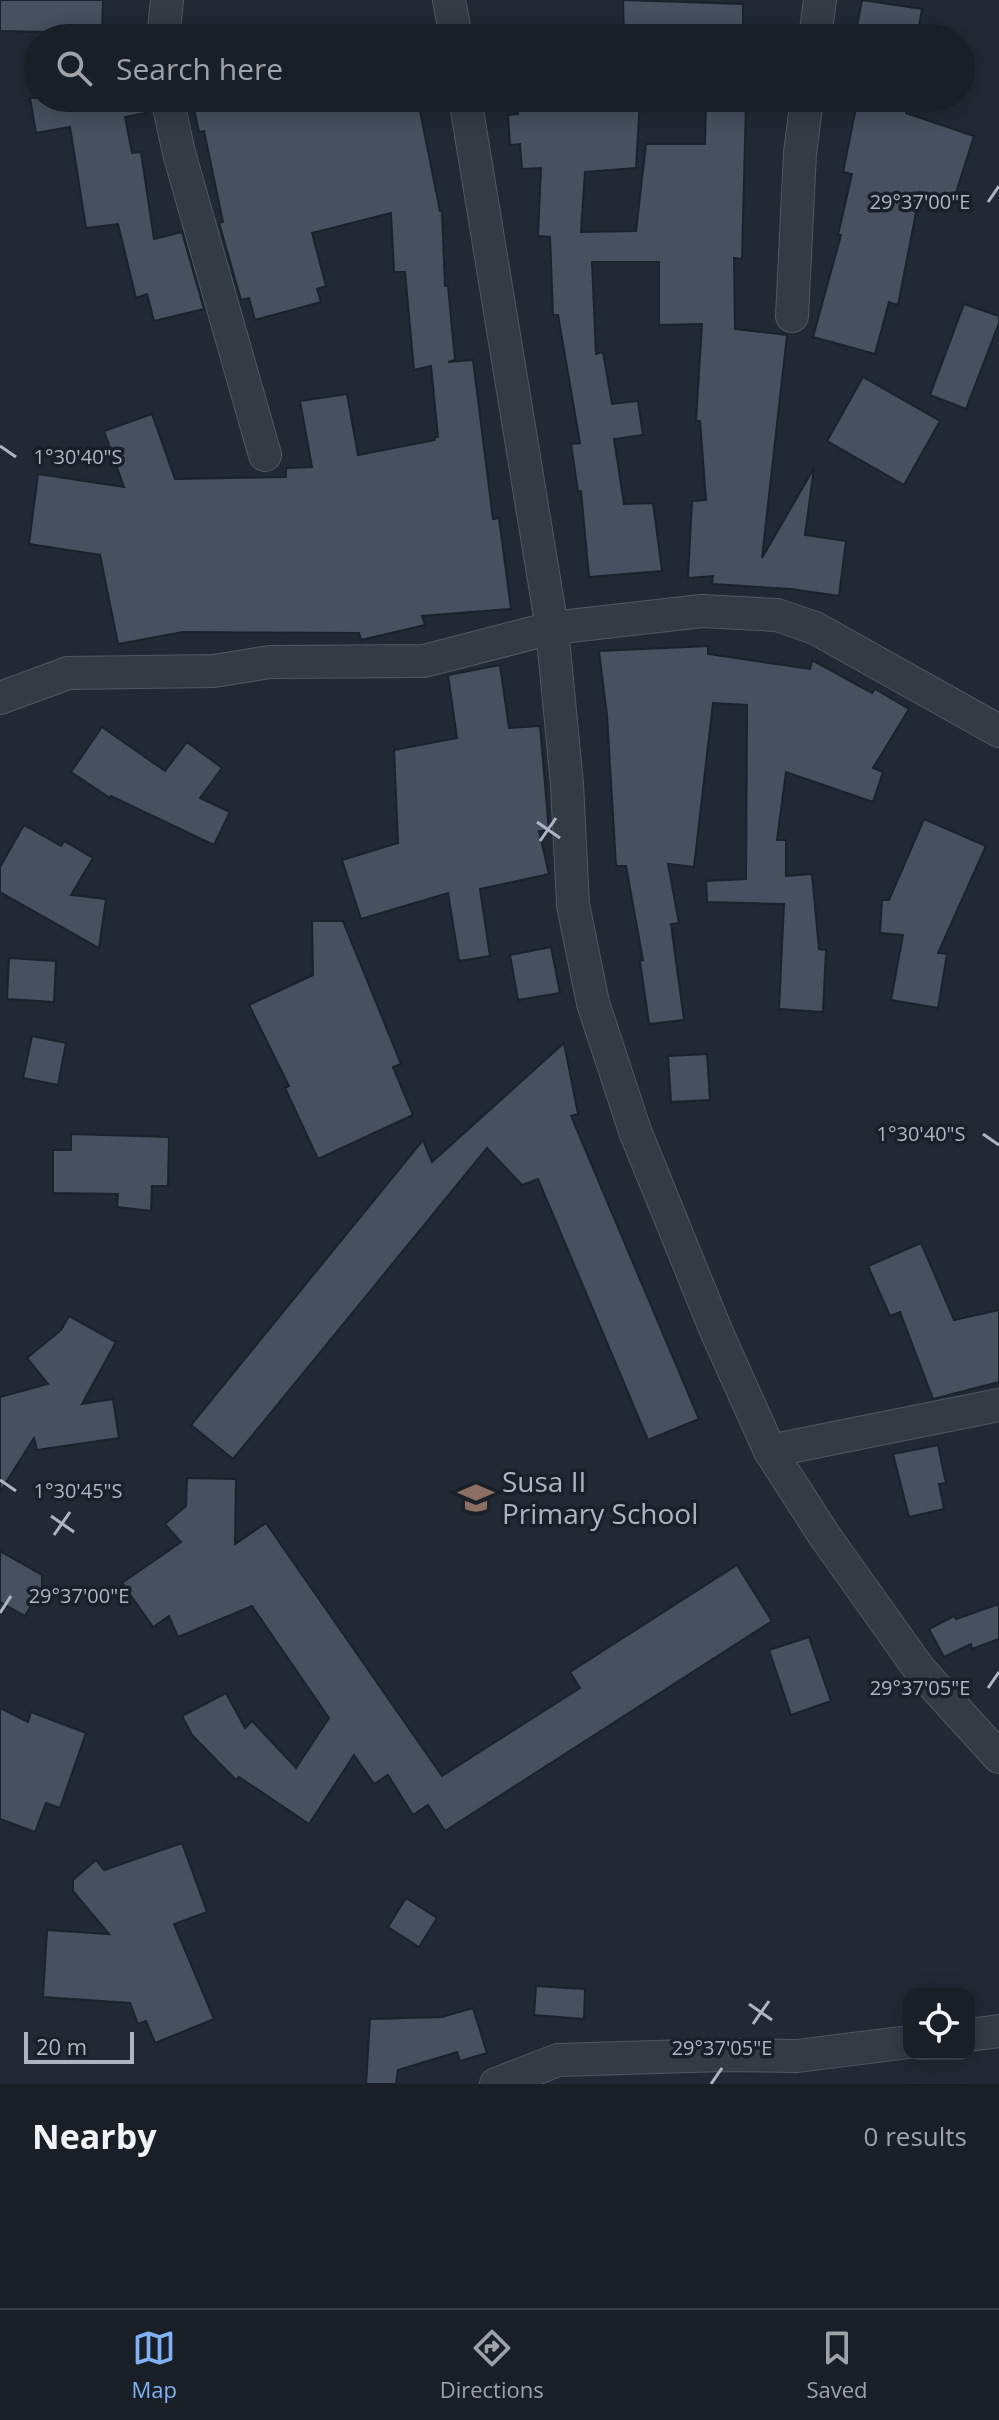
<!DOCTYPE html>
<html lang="en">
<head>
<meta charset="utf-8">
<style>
	body { margin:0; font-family:"Open Sans",sans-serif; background:#21272f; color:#f1f3f6 }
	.controls { position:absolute; right:24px; bottom:24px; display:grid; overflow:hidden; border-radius:16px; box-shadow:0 4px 20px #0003 }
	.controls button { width:72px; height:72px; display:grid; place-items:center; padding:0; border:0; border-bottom:2px solid #363d44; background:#181f27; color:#f1f3f6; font:40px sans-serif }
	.scale { position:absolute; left:24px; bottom:20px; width:110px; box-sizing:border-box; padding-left:8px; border:4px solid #adb5c2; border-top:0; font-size:22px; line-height:28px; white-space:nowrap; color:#adb5c2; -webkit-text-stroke:6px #192029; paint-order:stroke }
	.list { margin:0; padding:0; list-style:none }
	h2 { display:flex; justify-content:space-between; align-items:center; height:104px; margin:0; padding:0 32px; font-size:34px }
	h2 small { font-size:26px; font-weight:400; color:#9fa2a7 }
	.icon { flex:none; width:44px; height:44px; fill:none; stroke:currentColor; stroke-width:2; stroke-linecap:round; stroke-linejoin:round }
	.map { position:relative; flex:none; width:999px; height:2084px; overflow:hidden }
	.search { position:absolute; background:#181f27; box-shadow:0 4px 20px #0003; left:24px; right:24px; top:24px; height:88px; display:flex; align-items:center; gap:20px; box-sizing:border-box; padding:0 28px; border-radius:44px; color:#9fa2a7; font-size:30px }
	.sheet { height:224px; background:#181f27 }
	nav { display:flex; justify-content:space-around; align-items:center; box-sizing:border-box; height:112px; border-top:2px solid #363d44; background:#181f27; font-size:22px; color:#9fa2a7 }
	nav a { display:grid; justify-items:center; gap:4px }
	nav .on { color:#82b0f2 }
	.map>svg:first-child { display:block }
</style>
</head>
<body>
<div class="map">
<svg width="999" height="2084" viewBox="0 0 999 2084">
	<rect width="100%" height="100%" fill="#202934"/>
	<g fill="#46505e" stroke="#1a222b" stroke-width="2">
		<polygon points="0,0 103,0 102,33 0,31"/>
		<polygon points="623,0 743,4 743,38 624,38"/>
		<polygon points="862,0 922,9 917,38 891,38 856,32"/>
		<polygon points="30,98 144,98 146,113 125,117 132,153 141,152 154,239 182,232 204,309 154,321 147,294 136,298 118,224 86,228 70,127 36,133"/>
		<polygon points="207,98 366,98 368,111 418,101 440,211 442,211 445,286 448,286 455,360 448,362 473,360 493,519 499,518 511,609 422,616 425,625 361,640 359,633 183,632 118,644 100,555 29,544 38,474 124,487 104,431 152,414 175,479 286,477 286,468 312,467 300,401 347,394 358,455 435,440 435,437 438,437 431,366 414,370 405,272 394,272 391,213 312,233 326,286 317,289 321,302 255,320 249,298 241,300 219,223 223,222 204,131 199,132 192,101"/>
		<polygon points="517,98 640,98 636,168 585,172 581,232 636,231 646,144 705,144 706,101 746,102 742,259 734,258 735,329 787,335 762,558 814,468 805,535 846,541 839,596 791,589 712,584 713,576 688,578 692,501 706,500 700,421 696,421 702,324 659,325 659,262 592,262 596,354 603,352 612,404 638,401 643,435 614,439 624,504 653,503 662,571 589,577 581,491 578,492 571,444 580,443 558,315 553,315 550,237 538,236 541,168 522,169 520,144 510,145 508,115 518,114"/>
		<polygon points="858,98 907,107 906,113 974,136 953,202 920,192 898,305 889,302 875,354 813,337 841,235 838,235 852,174 843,172"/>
		<polygon points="964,304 999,316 999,323 966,409 930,395"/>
		<polygon points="863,377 940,421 904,485 827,441"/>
		<polygon points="708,646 708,654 810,669 812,660 872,693 875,689 909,709 873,768 883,772 873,802 786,772 777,840 786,840 786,876 812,874 819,949 826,950 823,1012 779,1009 784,904 707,902 706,881 746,879 747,705 713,703 694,867 668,864 679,923 671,924 684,1020 649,1024 640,961 643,960 626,866 616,866 607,715 599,651"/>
		<polygon points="500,665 509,728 540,726 549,831 539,831 549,874 480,889 490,956 459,961 448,893 361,919 342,860 398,843 394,750 457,738 448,675"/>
		<polygon points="102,727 165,771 187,742 222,768 200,798 230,812 214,845 111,796 110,798 71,772"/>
		<polygon points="924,819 986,846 938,953 947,954 938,1008 891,1000 903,935 880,933 882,900 889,900"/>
		<polygon points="24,825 61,846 64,841 93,858 71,895 106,899 99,948 0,892 0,867"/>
		<polygon points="312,921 343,921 401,1064 393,1067 413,1115 318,1159 285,1088 289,1086 249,1005 313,975"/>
		<polygon points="551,947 560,993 518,1000 510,955"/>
		<polygon points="9,958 56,961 54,1002 7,999"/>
		<polygon points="32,1036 66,1043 58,1085 23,1078"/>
		<polygon points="564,1043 578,1114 571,1116 699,1419 648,1440 538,1179 522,1185 487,1148 233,1459 191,1425 423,1140 432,1162"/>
		<polygon points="707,1054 710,1100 671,1102 668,1056"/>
		<polygon points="71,1134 169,1137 168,1186 152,1186 151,1211 117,1207 118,1194 53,1193 53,1150 71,1150"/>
		<polygon points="921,1243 954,1320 999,1310 999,1382 933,1399 900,1312 890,1316 868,1266"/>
		<polygon points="69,1316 116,1342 82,1404 113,1399 119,1438 37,1450 34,1438 0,1492 0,1397 48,1384 27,1358 61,1330"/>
		<polygon points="938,1445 946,1483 939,1484 944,1509 909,1517 893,1454"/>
		<polygon points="187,1478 236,1479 235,1544 266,1523 442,1776 580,1688 570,1672 737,1565 772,1621 445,1831 428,1805 413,1815 388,1775 374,1784 354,1755 309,1824 239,1777 236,1780 192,1735 182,1716 226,1693 245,1728 252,1721 296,1768 329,1718 252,1606 178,1637 169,1616 153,1627 122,1583 181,1542 165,1524 186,1506"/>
		<polygon points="0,1551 42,1575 42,1587 25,1616 0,1602"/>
		<polygon points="999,1604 999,1639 972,1649 971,1644 944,1657 929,1629 954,1616 956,1619"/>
		<polygon points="809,1637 831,1701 791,1715 769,1650"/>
		<polygon points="0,1708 28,1722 31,1712 86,1733 60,1808 46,1803 35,1832 0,1819"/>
		<polygon points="182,1843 207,1912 174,1924 214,2019 155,2043 146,2021 138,2024 130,2003 43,1997 47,1930 109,1934 73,1891 73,1880 96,1860 104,1870"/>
		<polygon points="406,1898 437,1918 419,1947 388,1927"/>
		<polygon points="536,1986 585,1989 584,2019 534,2015"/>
		<polygon points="473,2008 487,2053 460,2061 457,2052 398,2070 396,2084 366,2084 370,2019 442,2017"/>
	</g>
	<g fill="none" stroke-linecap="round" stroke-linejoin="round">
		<g stroke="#505863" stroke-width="34">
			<g id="street">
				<polyline points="449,0 456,38"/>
				<polyline points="163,38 167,0"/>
				<polyline points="815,38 820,0"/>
				<polyline points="167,98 179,153 265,455"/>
				<polyline points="465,98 552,628 567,784 573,905 593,1003 635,1131 717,1333 770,1451 824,1535 920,1670 999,1757"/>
				<polyline points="792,316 800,153 807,98"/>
				<polyline points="0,698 68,673 214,671 270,662 424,661 552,628 702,611 777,615 815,628 999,731"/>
				<polyline points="770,1451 999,1405"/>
				<polyline points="969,2035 999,2031"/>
				<polyline points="496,2084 558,2060 723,2055 797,2056 909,2042"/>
			</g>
		</g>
		<use href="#street" stroke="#333b45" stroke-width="32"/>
	</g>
	<path fill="none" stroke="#adb5c2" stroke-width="3" d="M988,202L999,186M0,446L16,457M537,822L560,838M540,841L556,818M983,1134L999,1145M0,1480L16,1491M51,1516L74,1532M54,1535L70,1512M0,1613L11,1596M988,1688L999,1672M749,2004L772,2020M753,2024L769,2001M711,2084L722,2068"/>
	<defs>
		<g id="school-bare" transform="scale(2.76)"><path d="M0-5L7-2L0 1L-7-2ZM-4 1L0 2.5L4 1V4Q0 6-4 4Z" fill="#8d6e63" stroke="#192029" stroke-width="2.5" paint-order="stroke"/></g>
	</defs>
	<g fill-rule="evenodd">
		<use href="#school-bare" x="476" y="1498"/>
	</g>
	<g text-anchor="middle" stroke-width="7" stroke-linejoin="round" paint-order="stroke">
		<g font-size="28" fill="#adb5c2" stroke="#192029" text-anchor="start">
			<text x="502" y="1492">Susa II<tspan x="502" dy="32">Primary School</tspan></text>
		</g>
	</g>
	<g font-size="20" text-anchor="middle" fill="#adb5c2" stroke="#192029" stroke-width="7" stroke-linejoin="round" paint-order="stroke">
		<text x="920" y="209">29°37'00"E</text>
		<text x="78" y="464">1°30'40"S</text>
		<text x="921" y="1141">1°30'40"S</text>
		<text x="78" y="1498">1°30'45"S</text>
		<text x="79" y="1603">29°37'00"E</text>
		<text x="920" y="1695">29°37'05"E</text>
		<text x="722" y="2055">29°37'05"E</text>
	</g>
</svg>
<div class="controls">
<button><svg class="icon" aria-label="locate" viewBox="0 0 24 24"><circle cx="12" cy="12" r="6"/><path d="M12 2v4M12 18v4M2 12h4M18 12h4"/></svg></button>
</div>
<div class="scale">20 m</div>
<div class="search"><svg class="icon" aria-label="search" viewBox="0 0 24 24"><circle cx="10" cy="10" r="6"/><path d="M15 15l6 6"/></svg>Search here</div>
</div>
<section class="sheet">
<h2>Nearby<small>0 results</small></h2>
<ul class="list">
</ul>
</section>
<nav>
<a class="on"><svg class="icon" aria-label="map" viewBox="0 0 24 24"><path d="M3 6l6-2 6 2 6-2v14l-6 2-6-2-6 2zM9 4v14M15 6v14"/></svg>Map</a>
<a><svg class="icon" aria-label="directions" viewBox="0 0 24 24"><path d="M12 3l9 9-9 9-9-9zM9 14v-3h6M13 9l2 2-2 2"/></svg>Directions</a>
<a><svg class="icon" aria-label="saved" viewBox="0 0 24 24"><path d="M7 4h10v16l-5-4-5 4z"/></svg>Saved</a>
</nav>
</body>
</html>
